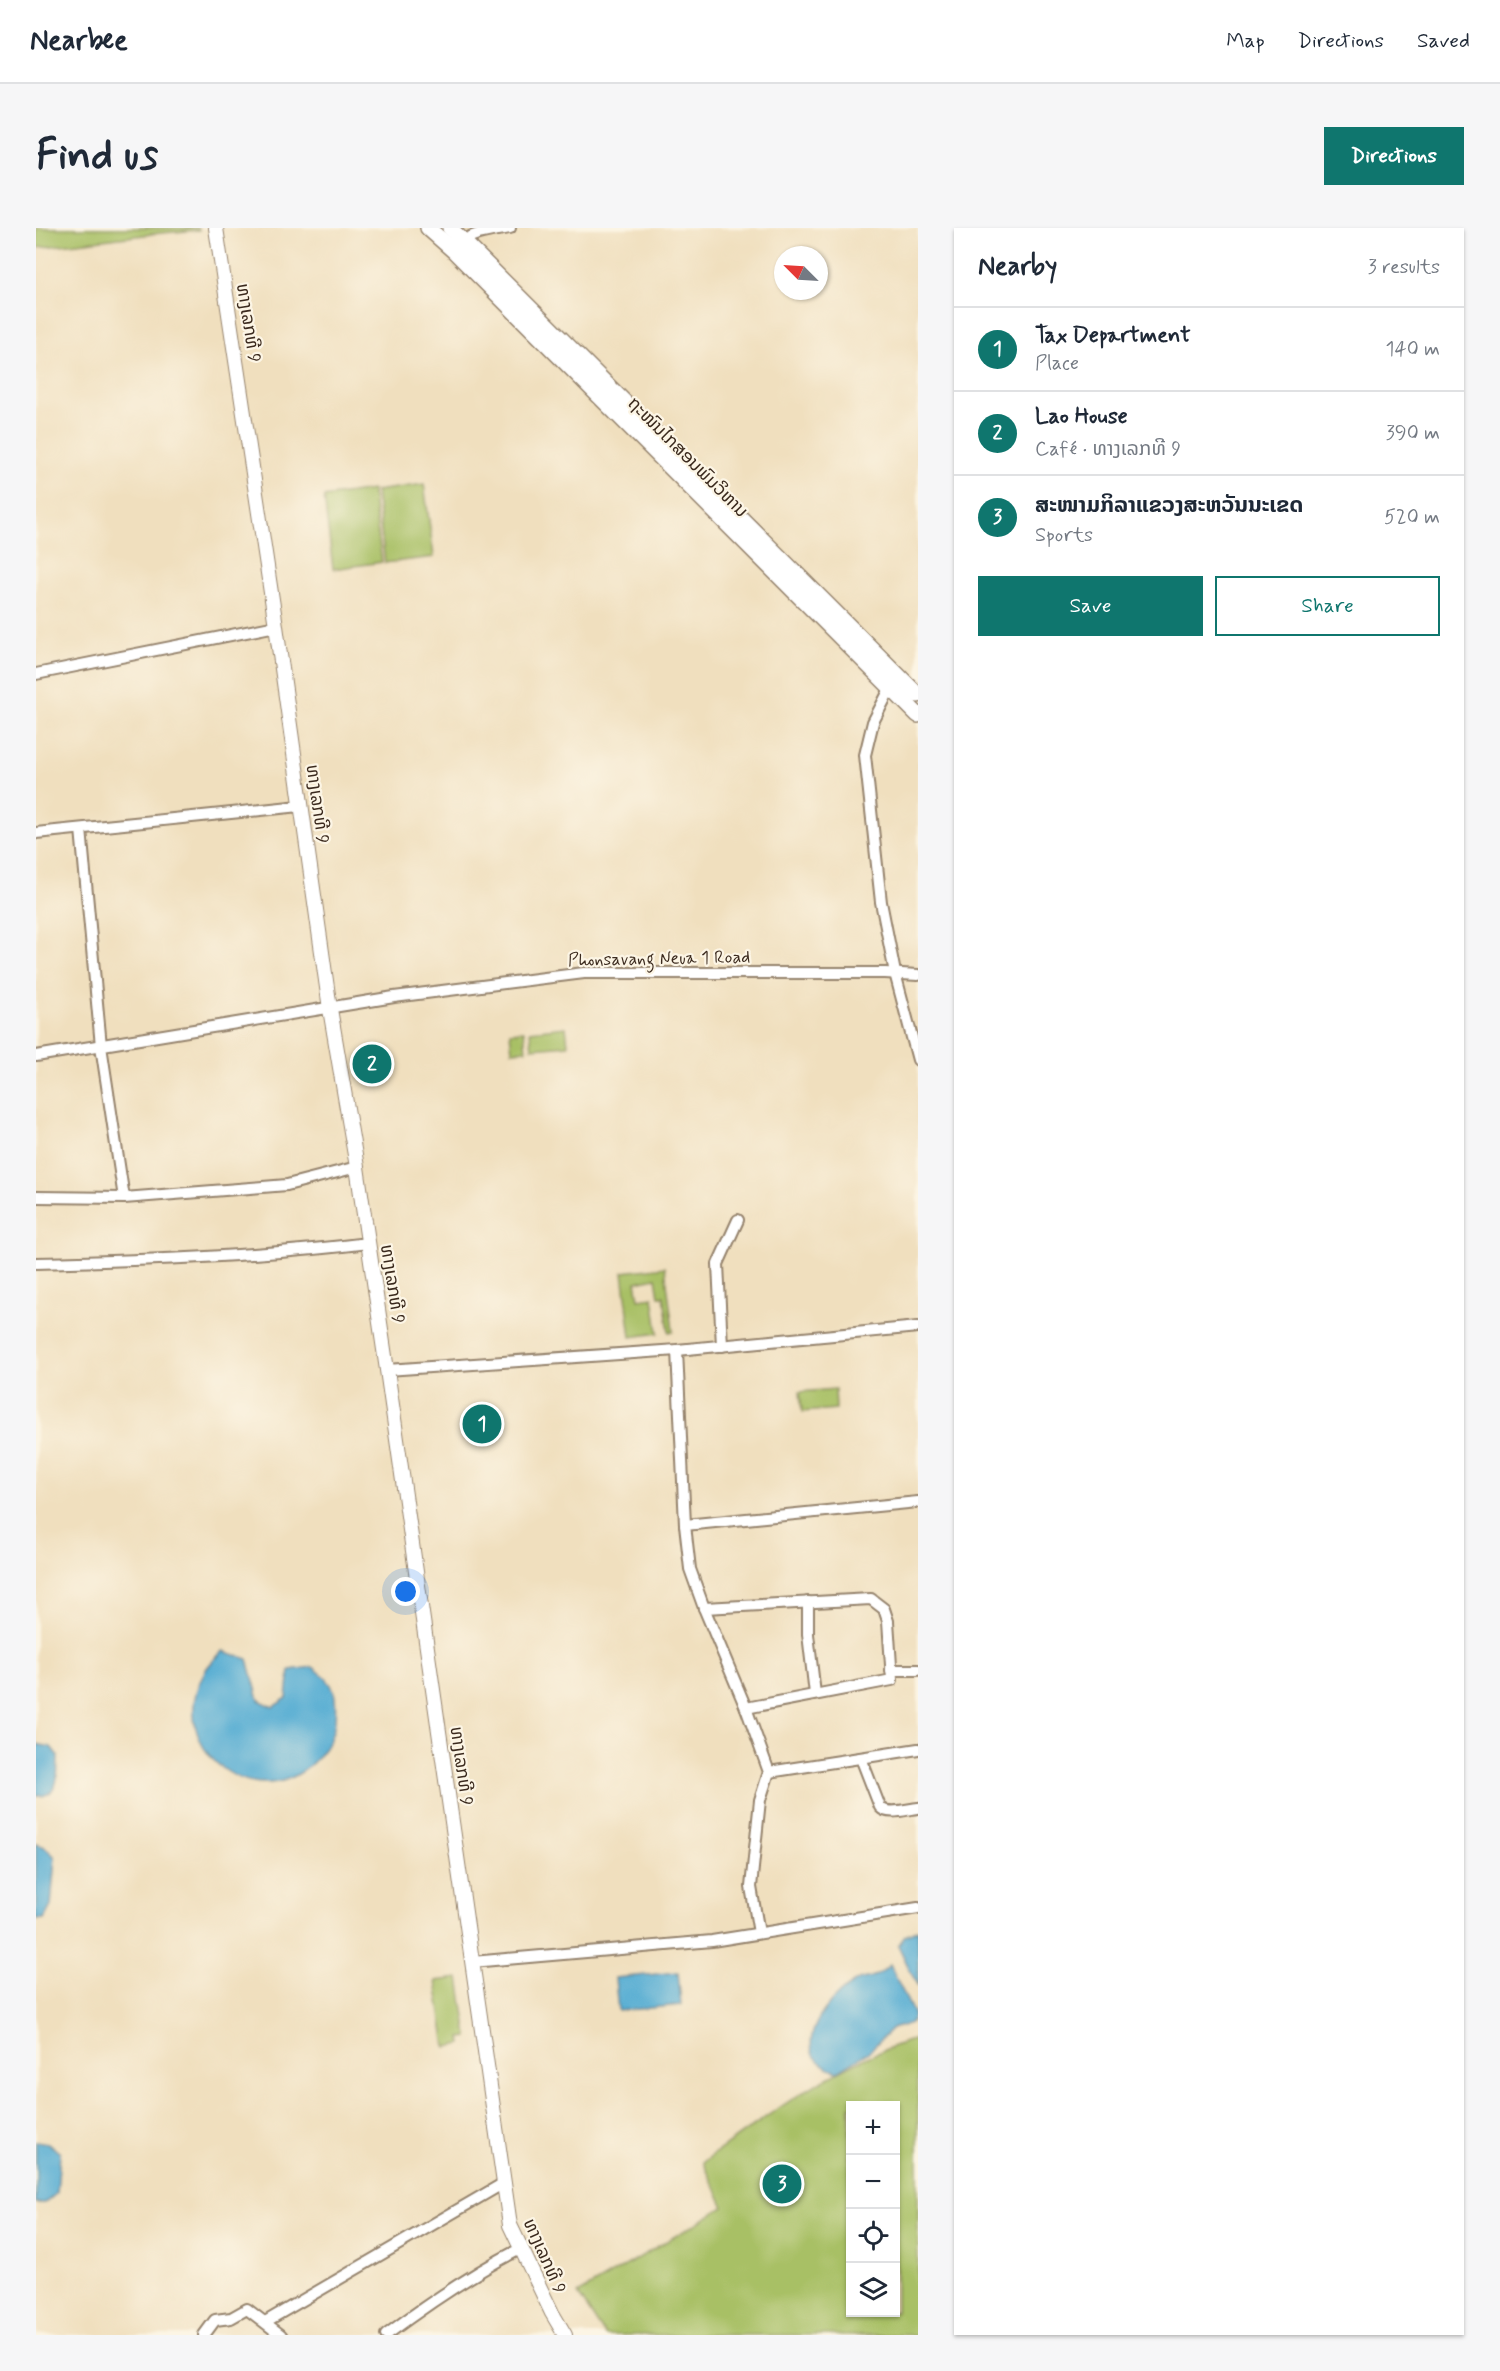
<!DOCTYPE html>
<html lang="en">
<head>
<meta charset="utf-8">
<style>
	body { margin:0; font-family:Mynerve,"Noto Sans Lao",sans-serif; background:#f6f6f7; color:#1f2937 }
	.controls { position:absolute; right:18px; bottom:18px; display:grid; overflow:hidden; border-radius:0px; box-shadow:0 2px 4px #0004 }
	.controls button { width:54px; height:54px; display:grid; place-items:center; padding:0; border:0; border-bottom:2px solid #e0e1e3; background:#fff; color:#1f2937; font:30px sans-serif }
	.compass { position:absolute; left:738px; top:18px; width:54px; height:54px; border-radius:50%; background:#fff; box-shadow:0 2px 4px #0004; rotate:294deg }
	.you { position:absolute; left:370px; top:1364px; width:21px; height:21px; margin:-15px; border:4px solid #fff; border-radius:50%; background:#1a73e8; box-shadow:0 0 0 9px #1a73e833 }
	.badge { display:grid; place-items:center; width:39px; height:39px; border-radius:50%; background:#0f766e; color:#fff; font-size:20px; font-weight:700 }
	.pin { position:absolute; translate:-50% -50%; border:3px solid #fff; box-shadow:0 2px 6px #0006 }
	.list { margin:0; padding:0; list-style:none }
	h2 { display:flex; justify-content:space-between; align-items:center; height:78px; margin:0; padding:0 24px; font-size:26px }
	h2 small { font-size:20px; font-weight:400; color:#747a83 }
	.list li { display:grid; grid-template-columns:39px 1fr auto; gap:18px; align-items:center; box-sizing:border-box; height:84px; padding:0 24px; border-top:2px solid #e0e1e3 }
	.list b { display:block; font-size:22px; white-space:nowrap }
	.list p { margin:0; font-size:20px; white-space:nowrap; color:#747a83 }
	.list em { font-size:20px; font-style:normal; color:#747a83 }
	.actions { display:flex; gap:12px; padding:18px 24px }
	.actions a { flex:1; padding:14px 0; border:2px solid #0f766e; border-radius:0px; text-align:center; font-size:21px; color:#0f766e }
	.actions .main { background:#0f766e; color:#fff }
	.icon { flex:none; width:33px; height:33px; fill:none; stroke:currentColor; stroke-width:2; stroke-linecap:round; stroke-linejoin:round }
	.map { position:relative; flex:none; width:882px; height:2107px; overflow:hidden; border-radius:0px }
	header { display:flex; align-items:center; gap:36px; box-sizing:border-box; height:84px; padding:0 30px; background:#fff; border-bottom:2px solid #e0e1e3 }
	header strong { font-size:28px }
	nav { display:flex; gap:33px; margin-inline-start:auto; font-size:21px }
	.intro { display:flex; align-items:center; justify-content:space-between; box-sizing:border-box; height:144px; padding:0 36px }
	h1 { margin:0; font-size:42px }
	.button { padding:15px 27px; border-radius:0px; background:#0f766e; color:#fff; font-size:21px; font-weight:700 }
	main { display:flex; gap:36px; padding:0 36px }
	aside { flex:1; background:#fff; border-radius:0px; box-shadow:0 2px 4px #0004 }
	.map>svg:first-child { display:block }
</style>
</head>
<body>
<header>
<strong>Nearbee</strong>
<nav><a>Map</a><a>Directions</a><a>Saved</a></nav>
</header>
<div class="intro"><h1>Find us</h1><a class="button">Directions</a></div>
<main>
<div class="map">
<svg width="882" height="2107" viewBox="0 0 882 2107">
	<rect width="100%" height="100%" fill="#fcf5e5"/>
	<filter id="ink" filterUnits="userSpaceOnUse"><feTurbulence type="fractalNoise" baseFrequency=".0167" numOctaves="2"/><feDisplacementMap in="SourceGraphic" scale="12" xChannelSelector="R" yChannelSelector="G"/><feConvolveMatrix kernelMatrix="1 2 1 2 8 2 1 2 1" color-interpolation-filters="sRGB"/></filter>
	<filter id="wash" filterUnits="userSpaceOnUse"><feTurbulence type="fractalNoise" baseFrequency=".008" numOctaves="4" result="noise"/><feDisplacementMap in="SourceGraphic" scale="24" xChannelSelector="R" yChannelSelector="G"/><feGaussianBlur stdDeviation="1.35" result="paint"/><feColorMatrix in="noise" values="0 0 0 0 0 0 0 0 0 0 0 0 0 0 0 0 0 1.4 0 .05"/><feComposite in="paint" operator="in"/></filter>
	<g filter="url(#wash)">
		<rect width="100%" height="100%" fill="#f0dfbe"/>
		<g fill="#a8c065" stroke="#727542" stroke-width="1.5" fill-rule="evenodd">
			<polygon points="0,0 162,0 163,2 125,5 0,20"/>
			<polygon points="388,256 398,329 349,335 340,263"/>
			<polygon points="336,262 346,334 297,341 288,269"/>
			<polygon points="530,799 532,817 496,820 494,803"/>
			<polygon points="488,803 490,822 476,823 474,804"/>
			<polygon points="629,1039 637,1103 633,1104 628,1068 623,1068 620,1050 600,1054 603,1071 617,1069 622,1105 595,1109 587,1044"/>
			<polygon points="799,1161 800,1181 766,1184 764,1164"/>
			<polygon points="423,1750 432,1809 425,1810 426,1816 410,1819 400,1753"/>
			<path d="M882,1810V2107H569L542,2066L688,1979L667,1934C735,1885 801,1834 882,1810ZM814,1878H860V2084H814Z"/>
		</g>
		<g fill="#56add3" stroke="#486c78" stroke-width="1.5">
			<path d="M187,1423L212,1431L223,1472L237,1479L251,1470L254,1442L277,1439C300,1456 301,1465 299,1493C298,1507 290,1520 281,1530C225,1595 124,1522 169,1443C173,1436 181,1429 187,1423Z"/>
			<path d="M0,1516L15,1519L22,1528C21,1546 25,1569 0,1568Z"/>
			<polygon points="0,1616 9,1619 19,1629 15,1678 8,1691 0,1691"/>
			<polygon points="882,1701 882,1759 862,1717 869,1707"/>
			<path d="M854,1737L878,1787L875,1795L856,1801L831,1825L802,1843C755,1830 779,1787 805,1764C810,1760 818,1754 825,1751C829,1750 834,1750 838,1748C844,1746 849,1741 854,1737Z"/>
			<polygon points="642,1744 645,1777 582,1783 579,1750"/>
			<polygon points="0,1913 12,1915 24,1925 21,1965 9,1975 0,1975"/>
		</g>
	</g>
	<g filter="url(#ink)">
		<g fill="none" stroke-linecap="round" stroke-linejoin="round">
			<g stroke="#96846e" stroke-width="14">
				<g id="minor">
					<path d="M424,16C436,4 459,3 474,0"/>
					<polyline points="0,446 240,398"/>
					<polyline points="855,459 837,494 829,527 845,674 859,745 882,832"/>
					<polyline points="45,601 65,818 88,970"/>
					<polyline points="0,605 264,578"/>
					<polyline points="0,828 358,769 548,745 849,745 882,747"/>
					<polyline points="0,969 88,970 251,957 321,939"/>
					<path d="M0,1035C112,1032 221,1029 332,1015"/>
					<polyline points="686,1118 682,1036 702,992"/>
					<polyline points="641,1122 649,1297 654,1341 668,1380 710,1480 733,1544 724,1572 715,1659 723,1705"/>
					<polyline points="351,1142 641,1122 882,1099"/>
					<polyline points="649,1297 882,1274"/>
					<polyline points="772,1374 772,1406 779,1466"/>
					<polyline points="668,1380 835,1371 848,1381 852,1393 856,1452 710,1480"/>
					<polyline points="855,1442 882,1442"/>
					<path d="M825,1530L844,1579C852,1588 871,1581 882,1580"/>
					<polyline points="733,1544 882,1521"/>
					<polyline points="436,1734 676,1713 882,1680"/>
					<polyline points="229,2094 468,1955"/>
					<polyline points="168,2107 179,2092 195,2090 211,2081 245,2107"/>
					<path d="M350,2107C393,2075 437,2045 484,2021"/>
				</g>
			</g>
			<g stroke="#96846e" stroke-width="16">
				<polyline id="major" points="180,0 240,398 294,781 321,939 351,1142 474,1997 516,2085 529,2107"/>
			</g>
			<g stroke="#96846e" stroke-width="18">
				<g id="highway">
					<polyline points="392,0 418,23 882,487"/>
					<polyline points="414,0 882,467"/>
				</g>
			</g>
			<use href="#minor" stroke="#fff" stroke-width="10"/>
			<use href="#major" stroke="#fff" stroke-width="14"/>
			<use href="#highway" stroke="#fff" stroke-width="15"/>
		</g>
	</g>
	<g text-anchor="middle" stroke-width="4.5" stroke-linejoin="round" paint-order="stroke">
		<g font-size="18" fill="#3b2a1e" stroke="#fcf5e5">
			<text transform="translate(213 95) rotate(81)" y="6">ທາງເລກທີ 9</text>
			<text transform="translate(652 229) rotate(45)" y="6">ຖະໜົນໄກສອນພົມວິຫານ</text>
			<text transform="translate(282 576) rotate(82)" y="6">ທາງເລກທີ 9</text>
			<text transform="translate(623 730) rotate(-1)" y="6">Phonsavang Neua 1 Road</text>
			<text transform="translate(357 1056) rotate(81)" y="6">ທາງເລກທີ 9</text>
			<text transform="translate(426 1538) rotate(82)" y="6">ທາງເລກທີ 9</text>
			<text transform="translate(509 2028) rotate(66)" y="6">ທາງເລກທີ 9</text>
		</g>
	</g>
</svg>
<div class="controls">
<button>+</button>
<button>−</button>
<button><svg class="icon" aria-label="locate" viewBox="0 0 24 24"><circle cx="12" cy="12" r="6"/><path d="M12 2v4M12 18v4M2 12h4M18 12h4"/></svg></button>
<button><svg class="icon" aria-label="layers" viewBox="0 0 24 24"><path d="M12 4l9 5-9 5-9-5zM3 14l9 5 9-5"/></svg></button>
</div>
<svg class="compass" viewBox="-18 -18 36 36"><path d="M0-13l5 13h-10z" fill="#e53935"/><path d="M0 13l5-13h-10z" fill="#747a83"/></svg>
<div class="you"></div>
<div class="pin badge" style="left:446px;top:1196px">1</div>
<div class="pin badge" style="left:336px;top:836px">2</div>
<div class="pin badge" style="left:746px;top:1956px">3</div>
</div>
<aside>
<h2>Nearby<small>3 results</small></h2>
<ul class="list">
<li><span class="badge">1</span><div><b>Tax Department</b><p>Place</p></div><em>140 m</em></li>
<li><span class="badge">2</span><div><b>Lao House</b><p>Café · ທາງເລກທີ 9</p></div><em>390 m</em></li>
<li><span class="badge">3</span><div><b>ສະໜາມກິລາແຂວງສະຫວັນນະເຂດ</b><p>Sports</p></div><em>520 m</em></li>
</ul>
<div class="actions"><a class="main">Save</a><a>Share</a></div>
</aside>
</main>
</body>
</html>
